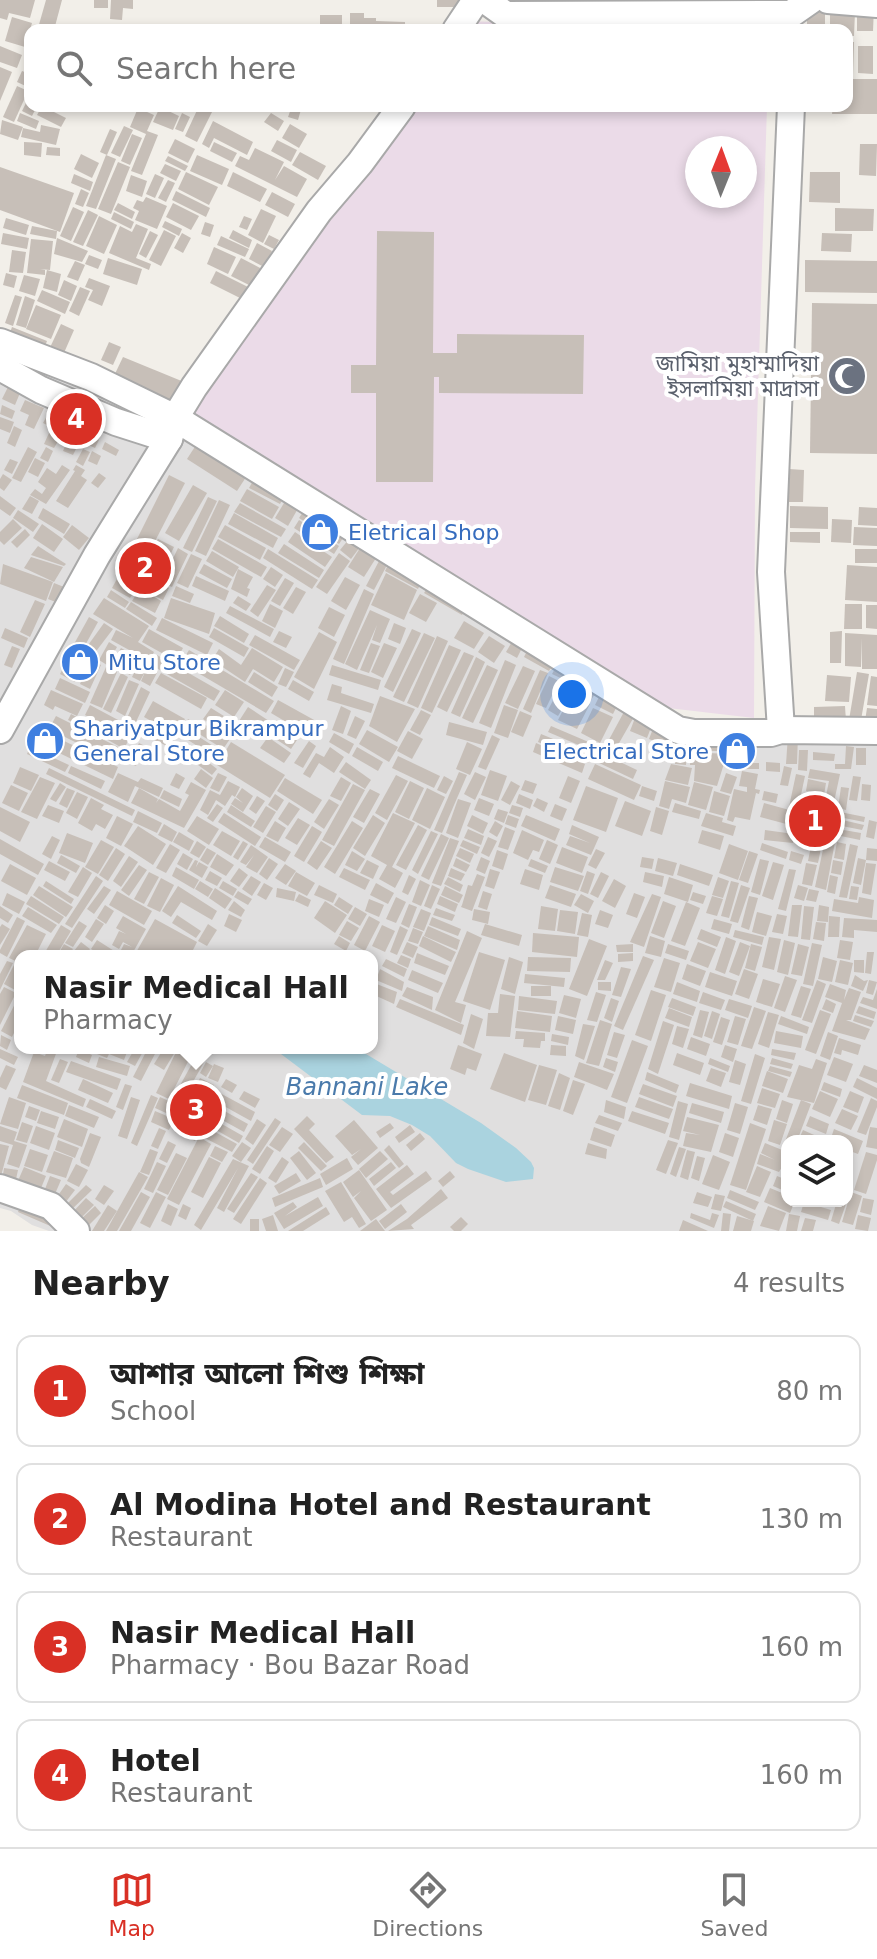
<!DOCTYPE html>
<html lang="en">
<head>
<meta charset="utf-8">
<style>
	body { margin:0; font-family:"DejaVu Sans","Noto Sans Bengali",sans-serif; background:#f2f2f2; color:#222 }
	.controls { position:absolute; right:24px; bottom:24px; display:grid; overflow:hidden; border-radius:16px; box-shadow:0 4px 12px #0003 }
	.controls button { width:72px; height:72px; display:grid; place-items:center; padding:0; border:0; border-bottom:2px solid #e0e0e0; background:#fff; color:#222; font:40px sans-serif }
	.compass { position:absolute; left:685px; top:136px; width:72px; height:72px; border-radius:50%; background:#fff; box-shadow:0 4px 12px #0003; rotate:1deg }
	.you { position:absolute; left:572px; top:694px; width:28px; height:28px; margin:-20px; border:6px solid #fff; border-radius:50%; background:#1a73e8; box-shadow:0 0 0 12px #1a73e833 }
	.badge { display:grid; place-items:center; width:52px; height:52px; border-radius:50%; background:#d93025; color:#fff; font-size:26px; font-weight:700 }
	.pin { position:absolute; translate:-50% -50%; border:4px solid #fff; box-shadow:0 2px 8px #0006 }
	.popup { position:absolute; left:14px; top:950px; width:364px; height:104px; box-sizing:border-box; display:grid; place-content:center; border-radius:16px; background:#fff; filter:drop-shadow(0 2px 6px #0005); font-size:26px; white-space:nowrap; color:#767676 }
	.popup b { font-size:30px; color:#222 }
	.popup::after { content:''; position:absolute; left:50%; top:100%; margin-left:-16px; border:16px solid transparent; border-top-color:#fff }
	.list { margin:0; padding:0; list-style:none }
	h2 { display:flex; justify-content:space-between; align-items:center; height:104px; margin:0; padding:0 32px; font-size:34px }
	h2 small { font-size:26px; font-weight:400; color:#767676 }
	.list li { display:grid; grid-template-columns:52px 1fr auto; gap:24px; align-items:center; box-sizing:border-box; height:112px; margin:0 16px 16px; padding:0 16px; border:2px solid #e0e0e0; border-radius:16px }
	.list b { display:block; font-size:30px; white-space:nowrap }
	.list p { margin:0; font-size:26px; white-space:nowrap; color:#767676 }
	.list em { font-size:26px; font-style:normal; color:#767676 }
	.icon { flex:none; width:44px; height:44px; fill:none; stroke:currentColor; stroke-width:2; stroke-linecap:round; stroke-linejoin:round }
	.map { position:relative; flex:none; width:877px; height:1231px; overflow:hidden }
	.search { position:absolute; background:#fff; box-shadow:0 4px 12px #0003; left:24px; right:24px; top:24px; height:88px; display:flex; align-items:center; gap:20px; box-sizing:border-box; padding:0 28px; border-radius:16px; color:#767676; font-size:30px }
	.sheet { height:616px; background:#fff }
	nav { display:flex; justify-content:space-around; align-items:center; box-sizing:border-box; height:112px; border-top:2px solid #e0e0e0; background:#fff; font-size:22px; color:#767676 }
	nav a { display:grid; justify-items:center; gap:4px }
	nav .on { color:#d93025 }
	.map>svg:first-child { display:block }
</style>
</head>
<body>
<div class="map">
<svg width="877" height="1231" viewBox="0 0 877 1231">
	<rect width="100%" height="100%" fill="#f2efe9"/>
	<path fill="#e0dfdf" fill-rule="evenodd" d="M0,340L57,362L662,721L877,736V1231H49L32,1225L11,1211L0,1208ZM20,956H372V1048H20ZM787,1141H847V1201H787Z"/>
	<g fill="#ebdbe8" fill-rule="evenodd">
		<polygon points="458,21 770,28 770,30 451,30"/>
		<path d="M396,106H767L755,489L754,718L651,706L178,408ZM697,148H745V196H697Z"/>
	</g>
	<polygon fill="#aad3df" points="273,1048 356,1048 481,1123 516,1148 531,1162 534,1168 533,1179 506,1182 468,1169 456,1163 430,1136 412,1125 390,1116 362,1115"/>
	<g fill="#c7bfb8">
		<polygon points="0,0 35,0 30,18 9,13 7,20 0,18"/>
		<polygon points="46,0 62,0 54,30 38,28"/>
		<rect x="94" y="0" width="14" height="8"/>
		<polygon points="111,0 133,0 133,9 123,8 122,20 110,19"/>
		<rect x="437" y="0" width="27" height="7"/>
		<polygon points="857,7 874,7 873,31 857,31"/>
		<rect x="807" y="11" width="18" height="19"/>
		<polygon points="830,12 855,12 854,36 847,36 847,30 830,30"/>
		<polygon points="350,13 364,13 364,18 376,18 376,21 405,22 405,30 350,30"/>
		<rect x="320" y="15" width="22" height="15"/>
		<polygon points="12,17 32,23 25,47 5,41"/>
		<polygon points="847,42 854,42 853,74 847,74"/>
		<polygon points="0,46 22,55 17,68 0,62"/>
		<polygon points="858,46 873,46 873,74 858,73"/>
		<polygon points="0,67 12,72 0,101"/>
		<polygon points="22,71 30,74 30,88 17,82"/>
		<polygon points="847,79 877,79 877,114 832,114 833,106 847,106"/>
		<polygon points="17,86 28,91 14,122 3,117"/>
		<polygon points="30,95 30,106 37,106 32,116 22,111"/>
		<polygon points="42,106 66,118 61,127 37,115"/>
		<polygon points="199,106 212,112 197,142 185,136"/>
		<polygon points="292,106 302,106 298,120 288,117"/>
		<polygon points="160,107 179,116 173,130 153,122"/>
		<polygon points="138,108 154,115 147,131 158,135 142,175 131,171 146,134 130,127"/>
		<polygon points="20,113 39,121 36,129 17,121"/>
		<polygon points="182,113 190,117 183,132 175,129"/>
		<polygon points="271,113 284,121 278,131 264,122"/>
		<polygon points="2,120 23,127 18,140 0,134"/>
		<polygon points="213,121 253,142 247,155 214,138 209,148 202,144"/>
		<polygon points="290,124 307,134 299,148 282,138"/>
		<polygon points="41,125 60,129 56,145 21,137 23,128 40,132"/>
		<polygon points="124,126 133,130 120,157 111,153"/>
		<polygon points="110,129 117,132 107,155 100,152"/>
		<polygon points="132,134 142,138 130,165 121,161"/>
		<polygon points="175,139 195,149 188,163 168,153"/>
		<polygon points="277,140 297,150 291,162 271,151"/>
		<polygon points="24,142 42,143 41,157 24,155"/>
		<polygon points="214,142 237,153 232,162 210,151"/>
		<polygon points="860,144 877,144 876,176 859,175"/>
		<polygon points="47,147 60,148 60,156 46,155"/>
		<polygon points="255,148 284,162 275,180 284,166 307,179 297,197 235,166 240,156 249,160"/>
		<polygon points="300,152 326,166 318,180 292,165"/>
		<polygon points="81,154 99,163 92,178 74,169"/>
		<polygon points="106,155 116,159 96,209 86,206"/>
		<polygon points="197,155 229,169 222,185 190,171"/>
		<polygon points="168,156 188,166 185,171 165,161"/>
		<polygon points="118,162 130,167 111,214 98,209"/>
		<polygon points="165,164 181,171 176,181 160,173"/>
		<polygon points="0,167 74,193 60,232 0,210"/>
		<polygon points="186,172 218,187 209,205 178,189"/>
		<polygon points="233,172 267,189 260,202 227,186"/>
		<polygon points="810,172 840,172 840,203 809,202"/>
		<polygon points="74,174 93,182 90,191 71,183"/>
		<polygon points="155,174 164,178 155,198 146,194"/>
		<polygon points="131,175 147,181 142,197 126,191"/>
		<polygon points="168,180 175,183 166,202 158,198"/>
		<polygon points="81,189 89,193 83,207 75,204"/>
		<polygon points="176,191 210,208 206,217 172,200"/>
		<polygon points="272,192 295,204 288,217 265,205"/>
		<polygon points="146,197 167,206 157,229 135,220 139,211 133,208 137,200 143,202"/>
		<polygon points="118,203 135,212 132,219 114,210"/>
		<polygon points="173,203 199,216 191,230 166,217"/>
		<polygon points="73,207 84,212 71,241 60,236"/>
		<polygon points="835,208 874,209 873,231 835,231"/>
		<polygon points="261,209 276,216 263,243 248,235"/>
		<polygon points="88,210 98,215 83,246 73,242"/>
		<polygon points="114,212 134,222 131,229 111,219"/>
		<polygon points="99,216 117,225 104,254 86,246"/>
		<polygon points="244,216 252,219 247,230 239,227"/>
		<polygon points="6,218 29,225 26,235 3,228"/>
		<polygon points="165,221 182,229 179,236 162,227"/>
		<polygon points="205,222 214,225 210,237 201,234"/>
		<polygon points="136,224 148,229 136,258 151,264 149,270 109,253 120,226 132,232"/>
		<polygon points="32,226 57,231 56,239 30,234"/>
		<polygon points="164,230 176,236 161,266 149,260"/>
		<polygon points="233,230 252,240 249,248 229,238"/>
		<polygon points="150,231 158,235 146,258 139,254"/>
		<polygon points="377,231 434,232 433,353 457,353 457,334 584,335 583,394 439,393 439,377 434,377 433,482 376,482 376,393 351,393 351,365 376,365"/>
		<polygon points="3,233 29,238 27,249 1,244"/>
		<polygon points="182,233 191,238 183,253 174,248"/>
		<polygon points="822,233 852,234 851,252 821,251"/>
		<polygon points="269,235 279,240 274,249 264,244"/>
		<polygon points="221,236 249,249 245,257 217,245"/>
		<polygon points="57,238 88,251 82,262 54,254"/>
		<polygon points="31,239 53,241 50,270 40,269 45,270 45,275 27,273"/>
		<polygon points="257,243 272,251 264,267 249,259"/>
		<polygon points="214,247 236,257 228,274 207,264"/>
		<polygon points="12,250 26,252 23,273 9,272"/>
		<polygon points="89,255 102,260 98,269 85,264"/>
		<polygon points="108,258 142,269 137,285 103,274"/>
		<polygon points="241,258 262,269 253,287 231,276"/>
		<polygon points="805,260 877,261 877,293 805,292"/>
		<polygon points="75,261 85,265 78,281 67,277"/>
		<polygon points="47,270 61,274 57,292 43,288"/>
		<polygon points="216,271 250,288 244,300 210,283"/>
		<polygon points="6,273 17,276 14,288 3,285"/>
		<polygon points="24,275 40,279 35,296 19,291"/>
		<polygon points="89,278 110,286 102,306 88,300 93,290 85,287"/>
		<polygon points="64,280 77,286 71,301 58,295"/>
		<polygon points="80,287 90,291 79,316 69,311"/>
		<polygon points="42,290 70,302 65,314 37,301"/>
		<polygon points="15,295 22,297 13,326 5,323"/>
		<polygon points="25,296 35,300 26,328 16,325"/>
		<polygon points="812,303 877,304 877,454 810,453"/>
		<polygon points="36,305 61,315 51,339 26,329"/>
		<polygon points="61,324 74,330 60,362 46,356"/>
		<polygon points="12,327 47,341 42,354 7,341"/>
		<polygon points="109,342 121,347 113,365 101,360"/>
		<polygon points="123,357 184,382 175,404 113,378"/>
		<polygon points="8,387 20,393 15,405 2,399"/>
		<polygon points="25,400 44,408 34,429 25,425 29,415 20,411"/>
		<polygon points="2,405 15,411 12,419 0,414"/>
		<polygon points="48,414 64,422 59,431 43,423"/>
		<polygon points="0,417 14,422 10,433 0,429"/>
		<polygon points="66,423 80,431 76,439 61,431"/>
		<polygon points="14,426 22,430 15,447 7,443"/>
		<polygon points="49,433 60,438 54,448 44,444"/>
		<polygon points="88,435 99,440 95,448 84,443"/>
		<polygon points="67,442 77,447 73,455 63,451"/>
		<polygon points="105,442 119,450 116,456 102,449"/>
		<polygon points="198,442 248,474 237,491 187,459"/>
		<polygon points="28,447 37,452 21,482 12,478"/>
		<polygon points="46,447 53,451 48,462 40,458"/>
		<polygon points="83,449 90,452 83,466 76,462"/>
		<polygon points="92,451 101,456 97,465 88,461"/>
		<polygon points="35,458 45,463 38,477 28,472"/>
		<polygon points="10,459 18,462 12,474 4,470"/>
		<polygon points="62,465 70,470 46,504 30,495 35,489 42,494 46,488 38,482 47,468 56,474"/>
		<polygon points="76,465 85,470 81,476 87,480 68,508 56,501 75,471 73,470"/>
		<polygon points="789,469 804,470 803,502 788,502"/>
		<polygon points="99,473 106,478 98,488 91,483"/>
		<polygon points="3,474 12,480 4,491 0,488 0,479"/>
		<polygon points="169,475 185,483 150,551 135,543"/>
		<polygon points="254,479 285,495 280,504 249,488"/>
		<polygon points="193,485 207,493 179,541 165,533"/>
		<polygon points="247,489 279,507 272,519 240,501"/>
		<polygon points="0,496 16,508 10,516 0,509"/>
		<polygon points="30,496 39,501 32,514 22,509"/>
		<polygon points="208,497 217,501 192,552 183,548"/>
		<polygon points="287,498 300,505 288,526 275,518"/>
		<polygon points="219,500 230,505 206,556 195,551"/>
		<polygon points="240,503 286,529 281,537 234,512"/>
		<polygon points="790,506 828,507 828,529 790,528"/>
		<polygon points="859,507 877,508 877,526 858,525"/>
		<polygon points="43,508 70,524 64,534 38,518"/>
		<polygon points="305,509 345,535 339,544 299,518"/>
		<polygon points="18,510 39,524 33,532 13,518"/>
		<polygon points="234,513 278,538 273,548 228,524"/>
		<polygon points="13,519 22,528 4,545 0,541 0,532"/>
		<polygon points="832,519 852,520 851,543 831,542"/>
		<polygon points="299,520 339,546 334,554 294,528"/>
		<polygon points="42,524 63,539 54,552 33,538"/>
		<polygon points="72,525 89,538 79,550 63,537"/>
		<polygon points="225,525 266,548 260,560 218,537"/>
		<polygon points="854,527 877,528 877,546 853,545"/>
		<polygon points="25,529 30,535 17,548 11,542"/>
		<polygon points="295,532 332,557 325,567 288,542"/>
		<polygon points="790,532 820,532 820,543 790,542"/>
		<polygon points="158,539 174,547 162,572 149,565 144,575 126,565 130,557 134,559 138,550 149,556"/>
		<polygon points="218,539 267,567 261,577 212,549"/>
		<polygon points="349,539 360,547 351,559 340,550"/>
		<polygon points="284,544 324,570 319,578 278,553"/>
		<polygon points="38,546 66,564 64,566 31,555"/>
		<polygon points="178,548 188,554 172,587 145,575 149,567 165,575"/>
		<polygon points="360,548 376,558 364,577 348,567"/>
		<polygon points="268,549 318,580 312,589 263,558"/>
		<rect x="855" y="549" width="22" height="14"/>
		<polygon points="212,551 239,567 233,577 206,561"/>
		<polygon points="339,553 350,561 327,594 316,587"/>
		<polygon points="191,554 202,559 188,588 177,583"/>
		<polygon points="31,557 63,567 54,582 24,568"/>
		<polygon points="379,561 387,565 374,590 366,586"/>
		<polygon points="390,561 423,579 418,589 385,571"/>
		<polygon points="3,564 53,582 46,601 0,584"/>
		<polygon points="204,564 232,579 227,588 199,573"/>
		<polygon points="847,565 877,567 877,602 845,600"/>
		<polygon points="123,566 143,576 139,585 119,575"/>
		<polygon points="271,567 283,575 275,587 263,579"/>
		<polygon points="238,569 253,577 247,588 250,589 247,597 231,589"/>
		<polygon points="386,573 417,590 404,620 371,605"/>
		<polygon points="196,576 229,591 225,601 192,586"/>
		<polygon points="118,577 137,587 130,598 112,588"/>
		<polygon points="147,577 169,588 163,600 145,591 161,601 155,613 132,601"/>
		<polygon points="345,577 360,585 346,610 331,601"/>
		<polygon points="285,578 294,583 280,606 271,601"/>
		<polygon points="54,583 64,587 58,603 48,599"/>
		<polygon points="430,584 467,606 462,615 424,593"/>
		<polygon points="267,585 276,590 258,617 250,611"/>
		<polygon points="176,586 194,594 190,603 172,596"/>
		<polygon points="296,587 306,592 293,614 283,608"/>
		<polygon points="364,589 374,594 344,664 333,659"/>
		<polygon points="111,590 129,602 125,608 107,597"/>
		<polygon points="420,594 437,603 426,622 409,613"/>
		<polygon points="238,596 251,604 246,611 233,603"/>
		<polygon points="104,598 149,626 138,642 154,652 149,661 111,640 116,630 133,638 93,614"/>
		<polygon points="171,598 215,613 209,634 164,618"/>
		<polygon points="35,600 45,604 30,637 20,632"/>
		<polygon points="131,602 157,618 152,626 126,609"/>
		<polygon points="270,604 283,611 275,628 262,621"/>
		<polygon points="845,604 862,604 862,629 844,629"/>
		<polygon points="866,605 877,605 877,629 866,628"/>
		<polygon points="230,606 274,629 270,637 226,613"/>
		<polygon points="329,607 345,615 334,637 318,628"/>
		<polygon points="370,610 390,619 380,643 372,640 377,625 357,670 345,664"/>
		<polygon points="220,616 249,634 244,643 214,626"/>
		<polygon points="89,617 98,622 83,649 74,644"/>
		<polygon points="162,618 213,643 207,655 156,630"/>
		<polygon points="464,621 484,633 474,649 454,638"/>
		<polygon points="104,623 113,629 94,654 86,648"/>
		<polygon points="394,623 406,628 400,644 388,639"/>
		<polygon points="5,628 28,638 24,648 1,638"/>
		<polygon points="214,628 249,648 244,657 209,637"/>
		<polygon points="149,629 183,648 176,661 142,642"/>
		<polygon points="412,629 421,633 393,692 384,687"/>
		<polygon points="279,631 292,637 286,648 273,642"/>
		<polygon points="842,631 841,663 830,663 830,632"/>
		<polygon points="319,632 337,642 314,689 294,677"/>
		<polygon points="424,633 435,638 404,702 393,697"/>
		<polygon points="845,633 877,635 877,669 862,669 862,638 861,667 845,666"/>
		<polygon points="255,635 300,660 294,670 249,645"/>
		<polygon points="437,636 448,641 418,708 407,703"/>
		<polygon points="489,636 505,646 494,663 478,652"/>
		<polygon points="513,640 523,646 517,658 506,652"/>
		<polygon points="109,642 117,647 107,665 99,660"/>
		<polygon points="371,643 380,646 369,673 360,670"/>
		<polygon points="384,643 397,648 383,678 371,672"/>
		<polygon points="449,645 461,650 432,713 421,708"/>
		<polygon points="12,646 20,649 12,668 4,665"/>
		<polygon points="75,646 90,654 75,682 60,674"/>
		<polygon points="529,647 555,661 549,671 524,657"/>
		<polygon points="121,648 130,653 120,670 110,664"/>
		<polygon points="252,648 283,667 274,682 253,669 245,682 212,660 219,649 241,665"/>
		<polygon points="189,650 274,701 266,713 181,663"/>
		<polygon points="464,652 474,656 447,712 437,707"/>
		<polygon points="131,655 139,659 130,675 122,671"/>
		<polygon points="157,655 220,691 214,701 151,665"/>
		<polygon points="476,657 485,662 460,717 451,713"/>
		<polygon points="91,660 101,665 90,689 80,684"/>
		<polygon points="505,660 516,665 491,728 479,723"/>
		<polygon points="140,661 158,671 150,686 141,681 146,670 140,681 132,677"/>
		<polygon points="332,665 381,680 378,690 329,675"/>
		<polygon points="487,665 498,670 473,723 462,718"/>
		<polygon points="523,666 535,671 518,709 505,703"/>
		<polygon points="106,667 117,672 102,708 90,703"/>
		<polygon points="556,667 579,678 575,685 552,674"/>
		<polygon points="285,668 294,672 286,687 278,684"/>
		<polygon points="540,670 548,673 531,713 523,709"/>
		<polygon points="254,672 278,687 272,697 248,682"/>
		<polygon points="857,672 869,674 861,720 849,720"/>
		<polygon points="121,673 128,677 111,713 103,709"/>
		<polygon points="161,673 207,698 201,709 155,683"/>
		<polygon points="827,675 851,677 849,702 825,701"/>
		<polygon points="549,676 559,681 546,708 536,704"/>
		<polygon points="871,676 877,677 877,706 867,705"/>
		<polygon points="60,678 90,692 85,703 55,689"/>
		<polygon points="129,680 139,684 125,716 116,711"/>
		<polygon points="293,680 314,692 309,701 288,689"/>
		<polygon points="578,682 596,692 590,702 572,693"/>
		<polygon points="562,683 573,688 570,694 590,704 577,729 558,720 569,698 558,716 548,710"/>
		<polygon points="332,684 342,687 341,693 374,704 371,713 327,700"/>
		<polygon points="141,687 150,692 136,722 127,718"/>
		<polygon points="51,690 83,704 77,716 55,706 53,710 44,705"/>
		<polygon points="225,690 244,702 234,717 215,705"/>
		<polygon points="600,695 618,704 613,714 595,705"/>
		<polygon points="380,696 415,709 397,742 369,726"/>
		<polygon points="278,700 316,721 308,735 271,713"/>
		<polygon points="153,701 185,719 176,735 144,717"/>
		<polygon points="90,705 120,721 115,731 85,715"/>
		<polygon points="504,705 518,710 508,738 494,733"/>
		<polygon points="341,706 351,711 343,734 332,730"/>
		<polygon points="845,706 846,721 814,722 814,707"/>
		<polygon points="248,707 269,721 259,735 239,721"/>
		<polygon points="211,708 240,726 233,738 203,719"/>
		<polygon points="593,708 613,717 600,743 581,733"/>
		<polygon points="867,708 877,709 877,722 865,721"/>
		<polygon points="421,710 431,715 420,735 410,730"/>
		<polygon points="625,710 635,715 614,752 605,747"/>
		<polygon points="520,711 532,716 523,737 511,732"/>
		<polygon points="71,714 100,729 97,734 68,720"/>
		<polygon points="56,716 124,750 117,763 49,729"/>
		<polygon points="355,716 365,721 356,739 347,735"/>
		<polygon points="635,718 652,725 647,738 630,731"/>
		<polygon points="188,719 195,723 186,739 179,735"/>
		<polygon points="124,720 134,725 127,737 118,731"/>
		<polygon points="140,720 172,735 167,746 135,731"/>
		<polygon points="449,722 487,732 483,745 446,735"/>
		<polygon points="202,723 230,739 223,749 196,732"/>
		<polygon points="551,726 598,746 595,752 548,732"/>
		<polygon points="654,726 672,732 667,746 649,739"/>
		<polygon points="277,727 297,740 291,749 271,736"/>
		<polygon points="104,728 128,741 124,749 99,735"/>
		<polygon points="43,730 54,735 47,749 36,744"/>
		<polygon points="367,730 398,747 389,762 359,744"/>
		<polygon points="408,731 423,739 412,759 397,751"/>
		<polygon points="193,733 221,751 216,758 188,740"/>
		<polygon points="334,733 354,744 349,754 329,742"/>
		<polygon points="541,734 592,755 588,763 538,742"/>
		<polygon points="492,735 500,739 486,770 478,767"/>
		<polygon points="788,735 798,735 797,764 786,764"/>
		<polygon points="268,737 291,753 284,763 260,748"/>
		<polygon points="58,738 118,767 113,779 53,750"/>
		<polygon points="309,741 316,746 303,768 294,763"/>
		<polygon points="231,742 285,775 270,798 217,765"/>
		<polygon points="467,742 482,749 470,775 456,769"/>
		<polygon points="677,742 688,743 686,765 675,764"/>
		<polygon points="690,742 742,745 742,752 690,750"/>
		<polygon points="139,743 159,753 156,759 136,749"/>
		<polygon points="536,743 585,764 582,773 533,752"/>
		<polygon points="846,746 854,747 851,769 835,769 835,764 845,764"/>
		<polygon points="30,747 69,765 65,772 27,754"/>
		<polygon points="330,747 344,757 334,773 319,763 310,778 303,774 316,753 324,757"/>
		<polygon points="357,747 383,762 378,771 352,756"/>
		<rect x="856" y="748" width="10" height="17"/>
		<polygon points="126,750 141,756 136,766 122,760"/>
		<polygon points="799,750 808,750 807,771 798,770"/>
		<polygon points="691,752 727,754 717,786 694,781 695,765 690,765"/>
		<polygon points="813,752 835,754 834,761 813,760"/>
		<polygon points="601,753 637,770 633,779 597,762"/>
		<polygon points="398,756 440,776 434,788 392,768"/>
		<polygon points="203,758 217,769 212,775 198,765"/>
		<polygon points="346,762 371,780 365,789 339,772"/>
		<polygon points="766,762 780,763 780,772 766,771"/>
		<rect x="737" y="763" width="22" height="6"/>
		<polygon points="595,764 641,785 634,800 588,779"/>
		<polygon points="671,764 692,768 688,785 665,780"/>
		<polygon points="71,766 105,781 101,789 68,773"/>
		<polygon points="784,766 792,768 788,786 780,785"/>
		<polygon points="20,767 39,775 31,791 13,783"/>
		<polygon points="49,768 135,810 132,816 46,774"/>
		<polygon points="201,769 213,778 206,788 194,779"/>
		<polygon points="810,769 840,774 834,802 825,801 829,781 808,778"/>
		<polygon points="490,770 507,776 498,801 481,795"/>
		<polygon points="742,771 758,774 755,789 760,790 759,794 756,793 750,820 735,817 733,822 727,820 734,789 747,792 747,787 739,786"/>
		<polygon points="459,772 467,775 442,833 434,830"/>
		<polygon points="475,772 486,777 475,800 464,794"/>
		<polygon points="118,773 138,782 141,778 163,788 159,797 135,786 128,802 108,792"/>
		<polygon points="176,773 185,778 179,789 170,785"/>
		<polygon points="218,773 227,777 219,792 210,788"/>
		<polygon points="726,773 737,777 731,794 720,791"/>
		<polygon points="796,774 805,776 798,809 789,807"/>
		<polygon points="396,775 408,781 387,820 375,813"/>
		<polygon points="444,776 453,781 446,794 437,790"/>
		<polygon points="568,776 580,781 571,803 559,798"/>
		<polygon points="853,776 861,777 857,801 849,800"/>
		<polygon points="40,777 55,783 37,819 21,812"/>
		<polygon points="341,777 351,783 341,801 330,796"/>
		<polygon points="285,778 322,800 313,814 277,791"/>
		<polygon points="808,779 826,783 824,795 806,791"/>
		<polygon points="525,780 537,784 533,794 521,790"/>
		<polygon points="228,781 240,787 235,797 232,795 225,806 216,800 208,815 200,810 210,790 220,795"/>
		<polygon points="410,781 424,788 409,819 395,812"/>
		<polygon points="511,781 520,786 510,805 501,800"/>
		<polygon points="665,781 690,787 686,803 672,799 669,809 659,806"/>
		<polygon points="191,782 206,790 184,828 131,803 139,788 158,799 156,803 159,799 180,811 189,795 185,793"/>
		<polygon points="694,782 713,787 706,810 688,805"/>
		<polygon points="60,783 66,787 56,802 50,799"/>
		<polygon points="353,784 365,790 334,846 322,840"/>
		<polygon points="862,784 871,785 870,801 861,800"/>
		<polygon points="11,785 28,793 19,811 2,803"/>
		<polygon points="586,786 618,798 606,832 573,820"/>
		<polygon points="642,786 657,791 654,801 639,796"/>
		<polygon points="841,787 849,788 846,810 838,808"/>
		<polygon points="67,788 75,791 67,808 59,804"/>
		<polygon points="242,788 253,796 243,812 231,804 235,798 243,803 236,797"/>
		<polygon points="427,788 445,797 430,829 412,820"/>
		<polygon points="370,789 380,794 364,823 353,817 368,792 372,794 368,792"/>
		<polygon points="164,790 182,799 179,807 160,798"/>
		<polygon points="714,791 730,796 724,816 709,812"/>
		<polygon points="764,791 778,794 776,803 762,800"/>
		<polygon points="77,792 88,797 77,819 66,813"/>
		<polygon points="805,793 823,796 821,806 803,803"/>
		<polygon points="275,794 284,800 277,811 268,805"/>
		<polygon points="519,794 533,800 530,809 516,803"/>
		<polygon points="257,796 265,801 256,814 249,809"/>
		<polygon points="91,798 104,805 101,809 113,815 105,829 96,824 92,831 78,823"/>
		<polygon points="479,798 494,804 489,816 474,810"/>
		<polygon points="537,798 548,803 544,812 533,806"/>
		<polygon points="329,799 339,805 324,829 314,822"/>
		<polygon points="458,799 471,803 458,838 446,833"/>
		<polygon points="625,801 651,811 642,836 615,826"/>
		<polygon points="289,802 300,809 288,826 278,819"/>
		<polygon points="675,803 701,811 699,819 672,812"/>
		<polygon points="764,803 793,811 790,825 760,817"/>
		<polygon points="826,803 835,804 827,833 796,827 799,813 822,818"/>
		<polygon points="217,804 223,808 213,822 207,818"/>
		<polygon points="555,804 567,809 562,821 550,816"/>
		<polygon points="48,805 64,811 59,823 42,816"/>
		<polygon points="231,805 255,821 251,827 227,812"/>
		<polygon points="512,805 523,808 520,817 509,813"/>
		<polygon points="266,806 276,812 263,833 253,827"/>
		<polygon points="0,807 30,822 20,842 0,831"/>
		<polygon points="656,807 669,811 662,835 650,831"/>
		<polygon points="498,809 508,812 504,823 494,819"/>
		<polygon points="138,811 162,823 157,833 133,822"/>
		<polygon points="835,811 865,817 864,822 834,816"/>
		<polygon points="224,813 261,837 255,846 218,822"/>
		<polygon points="393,813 415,823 392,867 403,873 395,888 379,879 387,865 371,856"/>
		<polygon points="706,813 723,818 722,822 736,826 733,836 701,826"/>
		<polygon points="373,815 385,823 365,856 353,848"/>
		<polygon points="472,815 488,823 483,834 467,826"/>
		<polygon points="508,815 519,819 516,828 505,824"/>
		<polygon points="526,815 560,829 555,841 521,826"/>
		<polygon points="117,816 133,824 121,846 106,838"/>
		<polygon points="197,816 219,829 209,845 187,831"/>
		<polygon points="298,818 310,825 297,845 285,838"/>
		<polygon points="834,818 864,825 862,830 832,824"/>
		<polygon points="869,820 877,822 874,839 866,837"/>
		<polygon points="275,821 286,828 278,842 266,836"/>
		<polygon points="352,821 363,828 335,874 324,867"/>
		<polygon points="495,821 503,826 497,837 489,832"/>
		<polygon points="164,824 177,832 172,842 158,835"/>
		<polygon points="418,825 427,830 406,870 396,865"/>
		<polygon points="572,825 599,837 591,855 566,845 570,836 590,843 569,834"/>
		<polygon points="138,826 166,844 153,865 124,846"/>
		<polygon points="312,826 322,832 304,862 294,856"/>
		<polygon points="505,827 515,831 508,850 498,847"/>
		<polygon points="832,828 861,833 860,840 831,834"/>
		<polygon points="468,829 484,836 481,845 464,838"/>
		<polygon points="522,830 544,840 539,852 533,850 528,860 513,853"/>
		<polygon points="702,830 724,836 720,850 698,843"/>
		<polygon points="765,830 794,834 793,843 764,840"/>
		<polygon points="222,831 240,841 231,856 213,845"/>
		<polygon points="431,831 438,834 418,874 412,870"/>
		<polygon points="179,832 194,841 189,851 173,842"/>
		<polygon points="67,833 93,843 85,863 59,853"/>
		<polygon points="441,834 449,838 429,880 421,876"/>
		<polygon points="52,836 60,840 51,859 42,854"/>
		<polygon points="813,836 823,838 818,863 808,861"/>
		<polygon points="265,837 291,852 285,862 259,847"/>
		<polygon points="488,837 497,841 489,857 481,853"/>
		<polygon points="450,838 459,841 441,886 432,883"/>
		<polygon points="0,839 44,864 38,875 0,854"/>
		<polygon points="101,840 114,847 98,874 85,867"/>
		<polygon points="463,840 480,847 477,854 460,846"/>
		<polygon points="547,840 558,845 550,864 539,859"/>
		<polygon points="825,840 835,842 826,890 815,887"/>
		<polygon points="197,841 206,847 199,858 190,853"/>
		<polygon points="243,841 248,844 238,860 233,857"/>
		<polygon points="321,841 332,848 317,870 307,863"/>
		<polygon points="837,842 846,844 844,860 834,858"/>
		<polygon points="762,843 788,852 786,859 760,850"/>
		<polygon points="170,844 180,850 166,873 156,868"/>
		<polygon points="729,844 748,851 738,880 719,873"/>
		<polygon points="850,844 858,846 847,898 839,897"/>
		<polygon points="251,845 268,857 257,873 246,867 254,855 246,865 240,862"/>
		<polygon points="562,847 588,857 582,873 556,863"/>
		<polygon points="116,848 125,854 108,881 99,875"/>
		<polygon points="207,848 216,853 208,865 200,860"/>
		<polygon points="460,848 474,854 470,863 456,856"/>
		<polygon points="867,848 877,849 877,861 866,860"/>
		<polygon points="596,849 605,853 596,869 588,865"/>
		<polygon points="497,850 508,854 503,870 492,866"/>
		<polygon points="352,851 365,859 357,871 345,865"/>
		<polygon points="749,851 758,854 748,883 739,880"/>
		<polygon points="791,851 804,855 801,864 789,860"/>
		<polygon points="183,853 193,859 187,870 177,864"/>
		<polygon points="217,854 234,865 226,876 210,867"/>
		<polygon points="61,855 80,866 76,873 57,863"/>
		<polygon points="129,856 138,862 121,887 113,881"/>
		<polygon points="481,857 490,861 485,874 476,870"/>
		<polygon points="642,857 654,859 652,869 640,867"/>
		<polygon points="269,858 278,864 267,880 259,874"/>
		<polygon points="456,858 470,865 466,872 453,866"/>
		<polygon points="658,858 677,863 673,876 655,871"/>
		<polygon points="858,858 866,860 861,885 853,883"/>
		<polygon points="531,859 548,866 545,873 528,866"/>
		<polygon points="760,859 769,861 760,895 751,892"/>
		<polygon points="195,860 198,861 196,867 199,862 208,867 202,878 189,870"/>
		<polygon points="367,860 379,866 373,879 360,873"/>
		<polygon points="833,860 843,862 841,875 831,873"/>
		<polygon points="49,861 70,872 65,881 44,870"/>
		<polygon points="773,862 784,865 773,900 762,896"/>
		<polygon points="806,863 817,865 812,886 802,884"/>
		<polygon points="866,863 876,864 871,895 862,893"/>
		<polygon points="10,864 36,878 27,895 1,881"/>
		<polygon points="285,864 296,871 286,885 275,878"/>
		<polygon points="680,864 713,875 709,886 677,875"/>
		<polygon points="139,865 147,870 129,896 121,890"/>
		<polygon points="83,867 92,873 78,897 68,892"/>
		<polygon points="176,867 199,880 194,889 172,876"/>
		<polygon points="555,867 584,876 578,891 550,882"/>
		<polygon points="239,868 248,875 239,887 230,881"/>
		<polygon points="344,868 370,880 365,890 339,877"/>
		<polygon points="451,868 465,874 461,881 448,876"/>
		<polygon points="490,869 500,872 494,889 485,886"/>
		<polygon points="525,869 543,875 539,890 520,884"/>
		<polygon points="789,869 796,870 786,911 778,909"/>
		<polygon points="210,871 222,878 217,886 205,880"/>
		<polygon points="587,871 595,874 588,894 580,891"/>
		<polygon points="149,872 159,877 144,904 134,899"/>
		<polygon points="296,872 315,883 307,896 288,886"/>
		<polygon points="601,872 609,876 598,898 590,894"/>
		<polygon points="645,872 664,876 662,887 643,882"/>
		<polygon points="477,874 485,877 472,911 461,907 462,905 468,885 472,886"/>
		<polygon points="409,875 416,879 408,895 402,892"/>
		<polygon points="830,875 838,877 835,894 827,892"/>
		<polygon points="96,876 103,881 72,928 65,924"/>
		<polygon points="251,876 261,882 252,896 242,889"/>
		<polygon points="448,877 463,885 460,892 444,884"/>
		<polygon points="669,877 693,885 688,902 664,894"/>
		<polygon points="718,877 729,881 723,898 712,895"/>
		<polygon points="161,878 174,885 160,912 147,906"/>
		<polygon points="614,879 626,886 615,908 602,901"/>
		<polygon points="420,880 430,885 421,906 412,902"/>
		<polygon points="46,881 74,899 71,904 43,886"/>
		<polygon points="200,881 213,889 208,897 195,889"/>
		<polygon points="223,881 237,889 233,896 219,888"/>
		<polygon points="731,881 739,883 729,918 721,916"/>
		<polygon points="264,883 273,888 266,900 257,895"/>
		<polygon points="376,883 394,893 388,904 370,895"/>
		<polygon points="319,885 337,894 333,903 314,895"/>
		<polygon points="432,885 440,889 431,909 424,906"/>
		<polygon points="550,885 576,894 571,907 545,898"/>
		<polygon points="741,885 750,888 738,923 730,921"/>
		<polygon points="798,885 808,888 804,901 794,898"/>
		<polygon points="39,886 73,907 66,917 33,895"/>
		<polygon points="104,886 111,890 94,914 87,909"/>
		<polygon points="178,886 217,911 212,920 181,902 171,917 162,911"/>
		<polygon points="445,886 463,895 459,903 441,895"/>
		<polygon points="851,886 859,887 857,900 849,899"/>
		<polygon points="215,888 232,899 225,909 209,898"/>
		<polygon points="277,888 296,892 294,901 276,897"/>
		<polygon points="809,889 819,891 816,902 806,900"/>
		<polygon points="117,891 152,911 144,925 109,905"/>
		<polygon points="238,891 252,899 248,905 234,897"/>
		<polygon points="483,891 492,894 487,910 478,907"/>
		<polygon points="693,892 706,896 703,904 690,900"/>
		<polygon points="7,893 25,902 19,914 2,905"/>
		<polygon points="634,893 645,897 637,918 626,914"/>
		<polygon points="299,894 311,900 308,907 295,901"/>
		<polygon points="581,894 594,901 588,913 574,905"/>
		<polygon points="652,894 661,897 644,947 630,942"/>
		<polygon points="31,896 64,917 59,924 26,904"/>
		<polygon points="440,896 458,904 455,912 437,904"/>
		<polygon points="712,896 723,899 717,916 706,913"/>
		<polygon points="749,896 758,898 749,930 741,927"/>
		<polygon points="339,897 353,906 348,914 334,905"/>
		<polygon points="396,897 406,902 396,923 386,919"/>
		<polygon points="859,897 874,900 872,918 832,911 834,899 858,903"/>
		<polygon points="369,899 384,905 379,917 365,911"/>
		<polygon points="234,901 245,910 241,917 228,910"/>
		<polygon points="325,901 347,915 335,933 314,918"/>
		<polygon points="663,901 676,906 664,938 651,933"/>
		<polygon points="686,902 700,908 685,946 671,941"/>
		<polygon points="409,904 417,907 409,928 401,924"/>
		<polygon points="105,905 114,911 106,924 97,918"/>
		<polygon points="792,905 802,905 798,937 788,936"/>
		<polygon points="819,905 829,907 828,922 817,921"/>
		<polygon points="0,906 13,915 8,923 0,918"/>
		<polygon points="541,906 558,909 555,931 538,929"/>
		<polygon points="804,906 814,907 810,940 801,939"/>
		<polygon points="28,907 57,925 51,933 22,916"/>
		<polygon points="355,907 367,914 360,926 348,919"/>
		<polygon points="436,908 455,915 452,921 433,915"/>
		<polygon points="421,909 431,913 424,931 413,927"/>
		<polygon points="474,909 490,912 488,924 472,920"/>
		<polygon points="560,910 578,912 575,934 557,931"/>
		<polygon points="600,910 613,915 608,928 595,924"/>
		<polygon points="757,912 772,916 766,936 752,932"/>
		<polygon points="582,913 592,915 588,937 577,935"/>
		<polygon points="229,914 242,920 236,932 224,926"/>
		<polygon points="777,914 787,916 783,934 772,932"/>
		<polygon points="177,915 201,931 196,938 172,923"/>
		<polygon points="123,916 146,929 131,956 121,950 124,944 132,947 123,942 119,949 112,945 119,931 126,934 116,928"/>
		<polygon points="369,916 380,922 365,951 354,945"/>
		<polygon points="829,916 840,917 839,937 828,937"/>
		<polygon points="17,917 25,921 7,957 0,953 0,950"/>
		<polygon points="432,917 461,929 458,936 429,925"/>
		<polygon points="844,918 877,920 877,932 854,930 854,938 842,937"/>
		<polygon points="96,919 104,924 92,942 85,937"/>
		<polygon points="155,919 197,942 190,956 134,956"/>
		<polygon points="714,919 732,924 729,934 711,929"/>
		<polygon points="79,921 87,926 73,947 65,943"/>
		<polygon points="347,921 359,928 351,941 339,935"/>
		<polygon points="816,922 826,923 824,941 813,939"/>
		<polygon points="2,924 10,929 0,945 0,927"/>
		<polygon points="208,924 217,930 207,946 198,941"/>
		<polygon points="485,924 522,935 519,946 481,935"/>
		<polygon points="27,925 46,934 35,956 20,956 20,963 9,958"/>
		<polygon points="61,925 71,931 56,956 48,956 44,954"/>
		<polygon points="382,925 395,931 385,952 372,946"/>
		<polygon points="400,926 408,930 397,955 390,952"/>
		<polygon points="428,926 460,940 457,950 424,936"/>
		<polygon points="413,928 423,932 418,944 408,941"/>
		<polygon points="701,929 721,937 717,947 697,939"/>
		<polygon points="735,930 764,937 762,945 733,937"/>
		<polygon points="467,931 482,938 455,1002 466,1005 461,1023 435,1010"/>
		<polygon points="533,933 579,937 577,957 532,952"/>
		<polygon points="339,936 350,943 346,951 334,944"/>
		<polygon points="423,936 456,952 451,962 419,946"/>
		<polygon points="650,936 665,941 661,957 645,953"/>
		<polygon points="726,937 736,941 725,974 715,970"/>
		<polygon points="769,937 781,939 774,970 762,967"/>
		<polygon points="589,939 607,946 587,996 569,989"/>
		<polygon points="97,940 122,956 102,956 91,949"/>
		<polygon points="784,940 795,943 788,975 777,972"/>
		<polygon points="840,940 853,942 850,960 837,958"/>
		<polygon points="81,942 90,949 85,956 74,951"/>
		<polygon points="407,942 418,947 413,958 402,953"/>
		<polygon points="698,942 716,949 708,968 690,961"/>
		<polygon points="740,942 750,946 739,976 729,972"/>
		<polygon points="812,943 822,945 813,986 803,984"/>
		<polygon points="64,944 73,949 68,956 57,956"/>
		<polygon points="633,944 633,952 617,952 616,945"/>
		<polygon points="668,944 689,951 686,960 665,953"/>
		<polygon points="751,944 762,947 755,971 745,968"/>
		<polygon points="798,944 809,947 802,976 791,974"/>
		<polygon points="479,952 505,960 490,1010 463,1001"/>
		<polygon points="867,952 874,952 871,974 865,973"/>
		<polygon points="417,953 449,966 445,975 414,963"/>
		<polygon points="633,953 633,961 618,962 618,954"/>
		<polygon points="401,955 411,959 408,968 397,963"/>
		<polygon points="643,956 654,960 623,1030 614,1026"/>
		<polygon points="509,957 523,962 515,994 501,989"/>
		<polygon points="528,957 571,958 570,972 527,971"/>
		<polygon points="823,957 837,961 832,982 818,979"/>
		<polygon points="664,958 680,963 671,992 654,987"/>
		<polygon points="386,959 407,969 404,977 382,966"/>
		<polygon points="605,960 613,963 605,980 597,980"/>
		<polygon points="840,960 853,963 848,985 835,982"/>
		<polygon points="854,960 864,960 864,973 854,972"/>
		<polygon points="7,961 13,963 0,990 0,974"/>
		<polygon points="687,964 706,971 700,986 682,979"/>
		<polygon points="14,965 20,969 20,981 15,990 4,984"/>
		<polygon points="621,967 631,969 621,997 612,995"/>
		<polygon points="380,969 404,982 402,991 376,980"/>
		<polygon points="744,969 758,974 749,999 735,994"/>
		<polygon points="412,970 443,983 438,993 408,980"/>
		<polygon points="710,972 737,981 732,996 705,987"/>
		<polygon points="525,974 565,978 564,987 524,983"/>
		<polygon points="855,975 864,981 868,980 863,991 851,986"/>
		<polygon points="785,976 797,980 785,1012 774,1008"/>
		<polygon points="763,979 780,984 772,1007 756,1002"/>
		<polygon points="817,980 826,984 812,1023 802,1020"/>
		<polygon points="869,980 877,982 873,995 866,993"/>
		<polygon points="598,982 611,982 611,991 598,990"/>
		<polygon points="677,982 700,991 697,1002 673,994"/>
		<polygon points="374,983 397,992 394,1004 372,994"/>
		<polygon points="830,984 846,990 844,1000 849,988 861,992 851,1020 846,1020 870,1029 865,1040 832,1031 842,1003 825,997"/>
		<rect x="531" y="986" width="20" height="10"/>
		<polygon points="801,986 811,989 801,1018 791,1015"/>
		<polygon points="4,987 16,993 0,1025 0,994"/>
		<polygon points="407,987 433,997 432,1010 402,996"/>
		<polygon points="877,989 877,1009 860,1003 863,997 873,1000"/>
		<polygon points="651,990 666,995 651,1041 635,1035"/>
		<polygon points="596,992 606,995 597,1022 587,1020"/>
		<polygon points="703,992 725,1000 721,1010 699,1003"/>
		<polygon points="20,994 20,1021 12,1037 1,1031"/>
		<polygon points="500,994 515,996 510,1037 486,1036 488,1013 498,1013"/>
		<polygon points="564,995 581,999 576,1018 559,1013"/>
		<polygon points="519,996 557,1001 555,1014 518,1010"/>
		<polygon points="611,998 619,1001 612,1022 604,1018"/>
		<polygon points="672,998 696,1007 693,1016 668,1007"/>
		<polygon points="400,999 464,1025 461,1035 396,1007"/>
		<polygon points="729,999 752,1006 748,1018 725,1010"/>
		<polygon points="826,999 836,1004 833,1013 822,1009"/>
		<polygon points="859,1006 876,1012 874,1019 856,1013"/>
		<polygon points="754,1007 766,1011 752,1049 741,1046"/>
		<polygon points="669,1008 692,1017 689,1027 665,1018"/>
		<polygon points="700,1010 709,1012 702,1038 693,1035"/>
		<polygon points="820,1010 831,1014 816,1054 805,1050"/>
		<polygon points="517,1011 552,1016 550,1032 515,1028"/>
		<polygon points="712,1011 720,1014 712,1039 704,1036"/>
		<polygon points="768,1012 779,1015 769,1048 758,1044"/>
		<polygon points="471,1014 483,1019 474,1049 463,1043"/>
		<polygon points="855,1015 874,1021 871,1027 853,1021"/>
		<polygon points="558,1016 576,1020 573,1034 555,1030"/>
		<polygon points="735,1016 746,1019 738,1045 727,1042"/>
		<polygon points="781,1016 809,1027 807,1034 778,1024"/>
		<polygon points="721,1017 730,1020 722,1045 713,1042"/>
		<polygon points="600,1020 612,1024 599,1066 586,1063"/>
		<polygon points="663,1021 674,1025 658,1074 648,1069"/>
		<polygon points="583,1024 595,1026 584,1060 575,1056"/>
		<polygon points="677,1026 689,1029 683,1048 672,1044"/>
		<polygon points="516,1031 545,1033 545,1041 541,1041 540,1048 523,1047 524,1039 515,1039"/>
		<polygon points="776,1031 803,1036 801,1048 774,1043"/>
		<polygon points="614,1032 625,1035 617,1058 607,1055"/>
		<polygon points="828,1032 838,1036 830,1060 820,1056"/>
		<polygon points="552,1034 569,1037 568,1045 551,1041"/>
		<polygon points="1,1035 11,1040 7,1050 0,1046"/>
		<polygon points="691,1037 710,1044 706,1056 687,1049"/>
		<polygon points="839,1038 861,1045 858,1055 842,1050 841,1055 834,1053"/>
		<polygon points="632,1040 648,1046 627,1103 611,1097"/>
		<polygon points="458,1045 482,1054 476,1071 467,1068 465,1075 450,1069"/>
		<polygon points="551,1045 566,1046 566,1056 550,1055"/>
		<polygon points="725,1045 737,1049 733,1062 721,1057"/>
		<polygon points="48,1048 57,1051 46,1081 86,1099 83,1107 23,1082 34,1052 45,1056"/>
		<polygon points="82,1048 117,1048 127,1052 124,1060 109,1054 107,1058"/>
		<polygon points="135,1048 145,1048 135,1066 127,1062"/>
		<polygon points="148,1048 158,1048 141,1081 133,1077"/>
		<polygon points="164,1048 175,1052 164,1070 154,1064"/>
		<polygon points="178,1048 195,1048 169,1099 156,1093"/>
		<polygon points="0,1049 18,1057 14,1065 0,1058"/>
		<polygon points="79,1049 92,1055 89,1063 76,1057"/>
		<polygon points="772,1049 796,1053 794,1060 771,1055"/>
		<polygon points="199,1051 208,1055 180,1105 172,1100"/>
		<polygon points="504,1053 537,1065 525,1102 490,1089"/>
		<polygon points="677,1053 704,1063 700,1075 673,1065"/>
		<polygon points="755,1054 765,1058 751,1104 741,1101"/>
		<polygon points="99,1057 130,1066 127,1076 96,1067"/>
		<polygon points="834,1057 853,1064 846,1082 827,1075"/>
		<polygon points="606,1058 618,1062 615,1072 603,1067"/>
		<polygon points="710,1058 730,1066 728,1072 708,1064"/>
		<polygon points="772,1058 793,1064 791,1069 770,1064"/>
		<polygon points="60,1059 68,1062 59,1083 51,1080"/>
		<polygon points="816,1059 827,1063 814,1103 787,1097 799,1065 812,1069"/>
		<polygon points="735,1060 746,1064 740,1085 729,1082"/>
		<polygon points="71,1061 121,1079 117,1090 66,1072"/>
		<polygon points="206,1062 213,1066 206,1077 200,1073"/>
		<polygon points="579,1062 614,1074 607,1090 574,1077"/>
		<polygon points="214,1064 224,1068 218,1082 208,1078"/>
		<polygon points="6,1065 16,1069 6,1090 0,1087 0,1078"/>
		<polygon points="539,1065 557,1070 546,1105 528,1100"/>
		<polygon points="864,1065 877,1070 877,1083 859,1076"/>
		<polygon points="770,1066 792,1072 790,1077 768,1071"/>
		<polygon points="711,1068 726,1073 721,1087 706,1081"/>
		<polygon points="767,1071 788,1079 783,1093 762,1086"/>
		<polygon points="647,1072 679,1085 676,1093 645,1080"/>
		<polygon points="559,1073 570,1078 560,1110 548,1106"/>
		<polygon points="200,1078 214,1085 207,1098 194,1090"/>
		<polygon points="857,1078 877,1088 877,1099 853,1087"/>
		<polygon points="83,1079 113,1093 108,1103 78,1090"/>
		<polygon points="226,1079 237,1085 232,1093 221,1087"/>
		<polygon points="573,1080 585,1084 573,1115 563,1111"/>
		<polygon points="824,1082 842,1089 840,1097 821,1090"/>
		<polygon points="690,1083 732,1096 729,1109 686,1096"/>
		<polygon points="125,1084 132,1086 123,1110 116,1107"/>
		<polygon points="643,1084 677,1096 673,1107 639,1094"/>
		<polygon points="22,1085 68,1103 64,1115 17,1098"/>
		<polygon points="762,1088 780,1094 775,1108 757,1103"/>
		<polygon points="244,1091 260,1099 255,1108 239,1099"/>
		<polygon points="820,1091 838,1099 830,1117 812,1109"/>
		<polygon points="850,1091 864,1097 858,1113 843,1107"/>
		<polygon points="190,1092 197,1096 184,1120 177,1116"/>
		<polygon points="218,1092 255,1112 251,1121 213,1100"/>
		<polygon points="151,1095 158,1098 137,1146 131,1143"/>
		<polygon points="9,1097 26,1103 18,1129 0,1124"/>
		<polygon points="131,1097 140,1100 127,1139 118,1136"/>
		<polygon points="160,1097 180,1106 175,1117 155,1108"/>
		<polygon points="639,1097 673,1109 669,1119 635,1107"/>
		<polygon points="198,1098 205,1101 194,1122 187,1119"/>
		<polygon points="871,1098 877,1101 877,1107 866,1135 857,1132"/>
		<polygon points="90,1099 116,1111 112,1119 86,1107"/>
		<polygon points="606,1100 626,1107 624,1119 604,1112"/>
		<polygon points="782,1100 793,1104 787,1123 776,1119"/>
		<polygon points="801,1100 811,1104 797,1141 787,1141 787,1149 783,1147"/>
		<polygon points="678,1101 688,1104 679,1140 669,1137"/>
		<polygon points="210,1102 217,1107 201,1131 194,1127"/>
		<polygon points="692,1103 724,1112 721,1123 689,1113"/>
		<polygon points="735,1103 748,1107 740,1134 727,1130"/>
		<polygon points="69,1105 99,1117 94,1128 65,1116"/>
		<polygon points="758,1105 772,1109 767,1125 753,1120"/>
		<polygon points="29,1106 40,1110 36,1121 25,1117"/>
		<polygon points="219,1108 248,1124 244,1132 215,1116"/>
		<polygon points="842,1109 858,1116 851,1130 835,1123"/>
		<polygon points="41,1111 59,1117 55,1129 37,1123"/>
		<polygon points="155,1111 174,1119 169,1130 151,1122"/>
		<polygon points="632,1111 669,1123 665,1134 628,1121"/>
		<polygon points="599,1115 622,1123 618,1131 595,1123"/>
		<polygon points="307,1116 315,1124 309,1130 334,1157 326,1163 294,1129"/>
		<polygon points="810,1116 829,1124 826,1134 806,1126"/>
		<polygon points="687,1117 719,1125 711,1152 683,1146 686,1133 700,1135 683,1131"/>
		<polygon points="275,1118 281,1122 253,1164 247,1160"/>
		<polygon points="64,1119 88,1129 82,1147 57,1137"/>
		<polygon points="213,1119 243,1136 239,1143 209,1126"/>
		<polygon points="257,1119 266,1125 253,1145 245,1139"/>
		<polygon points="354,1120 378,1148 358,1165 351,1157 361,1149 352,1155 335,1136"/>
		<polygon points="774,1120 787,1124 780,1145 768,1141"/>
		<polygon points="22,1122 33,1126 27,1143 16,1140"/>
		<polygon points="179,1123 199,1132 195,1141 175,1132"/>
		<polygon points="390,1123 394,1128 380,1138 376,1132"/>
		<polygon points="750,1123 766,1129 746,1190 730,1185"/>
		<polygon points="410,1125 415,1132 399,1143 395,1137"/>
		<polygon points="0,1126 17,1132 14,1141 27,1145 19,1168 7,1164 13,1145 0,1141"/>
		<polygon points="36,1126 55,1133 49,1150 30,1143"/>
		<polygon points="206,1127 237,1144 232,1152 201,1136"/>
		<polygon points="282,1127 293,1134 280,1152 269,1145"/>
		<polygon points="594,1127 615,1135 611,1147 590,1140"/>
		<polygon points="870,1127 877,1128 877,1149 866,1147"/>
		<polygon points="159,1128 166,1131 158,1149 151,1146"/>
		<polygon points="834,1129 863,1141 858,1154 847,1150 847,1141 830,1141"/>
		<polygon points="803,1130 823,1139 822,1141 798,1141"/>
		<polygon points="90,1133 101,1137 89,1167 81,1163 80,1159"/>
		<polygon points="420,1133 425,1139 411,1151 406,1145"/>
		<polygon points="725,1133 739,1138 733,1157 719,1152"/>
		<polygon points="199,1137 211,1144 179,1205 167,1199"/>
		<polygon points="58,1140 79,1148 75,1158 55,1150"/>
		<polygon points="668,1140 678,1143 666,1174 656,1170"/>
		<polygon points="168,1141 176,1145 167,1163 159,1159"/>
		<polygon points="242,1142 251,1148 241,1162 232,1156"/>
		<polygon points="304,1142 327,1166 321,1171 298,1148"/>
		<polygon points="588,1143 607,1149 606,1159 585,1154"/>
		<polygon points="765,1143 787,1152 787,1159 779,1172 757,1164 760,1154 775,1160 761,1153"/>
		<polygon points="0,1144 9,1146 1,1176 0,1176"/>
		<polygon points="389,1145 404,1164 399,1168 384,1150"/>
		<polygon points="215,1146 228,1152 222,1162 210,1156"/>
		<polygon points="267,1146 274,1151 260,1174 252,1169"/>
		<polygon points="679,1147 686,1149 676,1177 670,1174"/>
		<polygon points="30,1149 48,1155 42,1172 24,1166"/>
		<polygon points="150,1149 158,1152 149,1175 140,1172"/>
		<polygon points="687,1150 695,1152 688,1180 680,1177"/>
		<polygon points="54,1151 73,1158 66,1178 46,1172"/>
		<polygon points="299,1151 316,1173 307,1180 290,1158"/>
		<polygon points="380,1151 388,1159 366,1178 359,1169"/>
		<polygon points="866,1152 877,1155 877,1160 866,1194 854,1190"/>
		<polygon points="176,1153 187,1158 168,1195 157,1190"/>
		<polygon points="713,1155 730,1162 719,1190 702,1184"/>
		<polygon points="697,1156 705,1158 699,1181 691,1178"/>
		<polygon points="209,1157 221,1163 203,1198 191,1192"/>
		<polygon points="282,1157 289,1162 276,1183 268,1178"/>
		<polygon points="347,1158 353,1169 326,1185 320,1174"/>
		<polygon points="233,1159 249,1166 224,1212 217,1208 238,1168 201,1230 194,1225"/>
		<polygon points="157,1162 166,1166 153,1193 144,1189"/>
		<polygon points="391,1162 396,1168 374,1186 369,1179"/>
		<polygon points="76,1164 88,1170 79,1187 67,1181"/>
		<polygon points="407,1165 414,1174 390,1192 393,1195 426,1171 432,1179 391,1208 376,1189"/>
		<polygon points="757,1166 771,1172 760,1197 746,1192"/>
		<polygon points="24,1167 46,1176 39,1193 17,1183"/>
		<polygon points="4,1168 18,1170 15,1184 2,1181"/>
		<polygon points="359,1170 387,1210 371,1221 354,1198 361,1191 353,1197 343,1182"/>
		<polygon points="450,1171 455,1177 443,1187 438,1181"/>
		<polygon points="139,1172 148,1177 117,1231 106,1231"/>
		<polygon points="251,1173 258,1177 234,1213 227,1209"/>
		<polygon points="296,1173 301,1181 279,1194 274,1186"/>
		<polygon points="50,1176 61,1180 52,1201 42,1197"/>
		<polygon points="777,1176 787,1180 787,1192 773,1186"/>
		<polygon points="260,1178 267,1183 241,1224 233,1219"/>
		<polygon points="320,1178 323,1187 275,1207 272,1198"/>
		<polygon points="341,1182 366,1224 359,1228 352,1217 344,1222 325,1191"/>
		<polygon points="66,1184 75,1190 65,1203 57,1197"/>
		<polygon points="86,1185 92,1190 69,1212 64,1207"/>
		<polygon points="104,1185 114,1191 104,1205 95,1199"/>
		<polygon points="770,1188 787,1195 787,1201 795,1201 790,1213 764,1202"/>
		<polygon points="441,1189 448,1198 411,1225 414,1229 388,1231 407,1219"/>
		<polygon points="730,1190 759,1202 755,1210 727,1198"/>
		<polygon points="141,1192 150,1197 131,1231 119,1231"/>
		<polygon points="156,1192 166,1197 150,1228 140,1223"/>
		<polygon points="697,1192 712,1197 708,1207 693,1203"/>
		<polygon points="851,1192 862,1196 853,1225 842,1222"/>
		<polygon points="715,1194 725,1196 721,1211 711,1209"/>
		<polygon points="318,1197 323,1206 284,1229 274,1213 293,1202 297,1207 285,1216"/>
		<polygon points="86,1198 94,1205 78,1221 71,1214"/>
		<polygon points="863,1198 874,1200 871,1215 860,1212"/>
		<polygon points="23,1200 49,1211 55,1228 18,1212"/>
		<polygon points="726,1201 756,1214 753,1221 723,1207"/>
		<polygon points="837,1201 847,1201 839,1224 831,1221"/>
		<polygon points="804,1202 831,1210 828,1220 801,1212"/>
		<polygon points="168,1204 178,1209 171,1226 161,1221"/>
		<polygon points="183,1204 191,1208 186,1220 178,1216"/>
		<polygon points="401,1204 407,1212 385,1229 379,1221"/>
		<polygon points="108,1205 117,1211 104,1231 92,1231"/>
		<polygon points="95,1206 101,1213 88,1226 81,1219"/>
		<polygon points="768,1206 786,1213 779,1231 760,1226"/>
		<polygon points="326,1207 330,1214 303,1231 288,1231"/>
		<polygon points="691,1213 710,1220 712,1213 719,1215 714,1228 690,1218"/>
		<polygon points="723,1213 731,1214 729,1231 721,1231"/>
		<polygon points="789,1214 800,1216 797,1231 786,1231"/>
		<polygon points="273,1215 278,1231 266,1231 262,1219"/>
		<polygon points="858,1215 871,1218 868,1231 855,1229"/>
		<polygon points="737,1216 754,1221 751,1231 733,1231"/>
		<polygon points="461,1217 468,1224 461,1231 454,1231 450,1227"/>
		<polygon points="805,1218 816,1220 813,1231 801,1231"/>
		<rect x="250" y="1219" width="9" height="12"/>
		<polygon points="376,1219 385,1231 360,1231"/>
		<polygon points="683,1220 708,1231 679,1231"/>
	</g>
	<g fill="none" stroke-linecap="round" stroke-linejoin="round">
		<g stroke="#a9a9a9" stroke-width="30">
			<g id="street">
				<polyline points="485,0 506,15 791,14 811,0"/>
				<polyline points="828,0 877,4"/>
				<polyline points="456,30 476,0"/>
				<polyline points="0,342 91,377 175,418 678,730 694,733 771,733 781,730 877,731"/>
				<polyline points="0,367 41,390 116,422 169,439"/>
				<polyline points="0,730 97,555 169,439 175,418 194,387 319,211 360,163 402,106"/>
				<polyline points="781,730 771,572 791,106"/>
				<polyline points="0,1188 51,1206 76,1231"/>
			</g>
		</g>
		<use href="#street" stroke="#fff" stroke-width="26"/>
	</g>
	<defs>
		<g id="mosque-disc" transform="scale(2)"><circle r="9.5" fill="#6b7280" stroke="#fff"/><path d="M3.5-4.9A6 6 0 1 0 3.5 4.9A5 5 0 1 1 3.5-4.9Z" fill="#fff"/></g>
		<g id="shop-disc" transform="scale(2)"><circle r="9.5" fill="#3f7fe0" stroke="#fff"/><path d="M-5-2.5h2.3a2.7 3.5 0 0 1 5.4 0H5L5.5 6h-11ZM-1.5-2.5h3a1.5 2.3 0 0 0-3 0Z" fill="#fff"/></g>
	</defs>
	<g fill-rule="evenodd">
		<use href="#mosque-disc" x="847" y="376"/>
		<use href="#shop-disc" x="320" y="532"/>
		<use href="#shop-disc" x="80" y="662"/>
		<use href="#shop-disc" x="45" y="741"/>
		<use href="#shop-disc" x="737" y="751"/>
	</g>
	<g text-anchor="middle" stroke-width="8" stroke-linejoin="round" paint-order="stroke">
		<g font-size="22" fill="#5b616d" stroke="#fff" text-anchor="end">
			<text x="819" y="371">জামিয়া মুহাম্মাদিয়া<tspan x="819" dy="25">ইসলামিয়া মাদ্রাসা</tspan></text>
		</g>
		<g font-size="22" fill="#366cbe" stroke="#fff" text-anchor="start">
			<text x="348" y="540">Eletrical Shop</text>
			<text x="108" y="670">Mitu Store</text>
			<text x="73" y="736">Shariyatpur Bikrampur<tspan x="73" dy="25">General Store</tspan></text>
			<text x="709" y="759" text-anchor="end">Electrical Store</text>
		</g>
		<g font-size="24" font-style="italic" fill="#4a7aab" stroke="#fff">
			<text x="367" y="1095">Bannani Lake</text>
		</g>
	</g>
</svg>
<div class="controls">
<button><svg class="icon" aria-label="layers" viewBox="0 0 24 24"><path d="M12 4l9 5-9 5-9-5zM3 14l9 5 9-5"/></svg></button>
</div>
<svg class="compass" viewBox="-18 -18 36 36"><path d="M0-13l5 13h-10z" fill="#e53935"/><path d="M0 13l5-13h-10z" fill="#767676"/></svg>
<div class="you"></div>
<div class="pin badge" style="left:815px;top:821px">1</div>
<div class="pin badge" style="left:145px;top:568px">2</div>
<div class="pin badge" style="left:196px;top:1110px">3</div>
<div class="popup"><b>Nasir Medical Hall</b>Pharmacy</div>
<div class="pin badge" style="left:76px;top:419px">4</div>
<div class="search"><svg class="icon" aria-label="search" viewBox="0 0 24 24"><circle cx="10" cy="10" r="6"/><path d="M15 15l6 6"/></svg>Search here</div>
</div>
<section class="sheet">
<h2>Nearby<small>4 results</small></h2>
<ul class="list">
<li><span class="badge">1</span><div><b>আশার আলো শিশু শিক্ষা</b><p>School</p></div><em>80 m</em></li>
<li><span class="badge">2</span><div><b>Al Modina Hotel and Restaurant</b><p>Restaurant</p></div><em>130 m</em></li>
<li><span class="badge">3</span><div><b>Nasir Medical Hall</b><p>Pharmacy · Bou Bazar Road</p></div><em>160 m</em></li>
<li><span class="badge">4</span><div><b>Hotel</b><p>Restaurant</p></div><em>160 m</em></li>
</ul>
</section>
<nav>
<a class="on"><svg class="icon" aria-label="map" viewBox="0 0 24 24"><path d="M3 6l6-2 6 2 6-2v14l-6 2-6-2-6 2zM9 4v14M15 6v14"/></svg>Map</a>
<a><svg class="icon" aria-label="directions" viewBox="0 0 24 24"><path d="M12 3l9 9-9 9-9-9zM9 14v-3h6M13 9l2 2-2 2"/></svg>Directions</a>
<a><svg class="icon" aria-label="saved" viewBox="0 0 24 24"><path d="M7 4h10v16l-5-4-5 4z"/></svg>Saved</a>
</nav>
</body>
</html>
